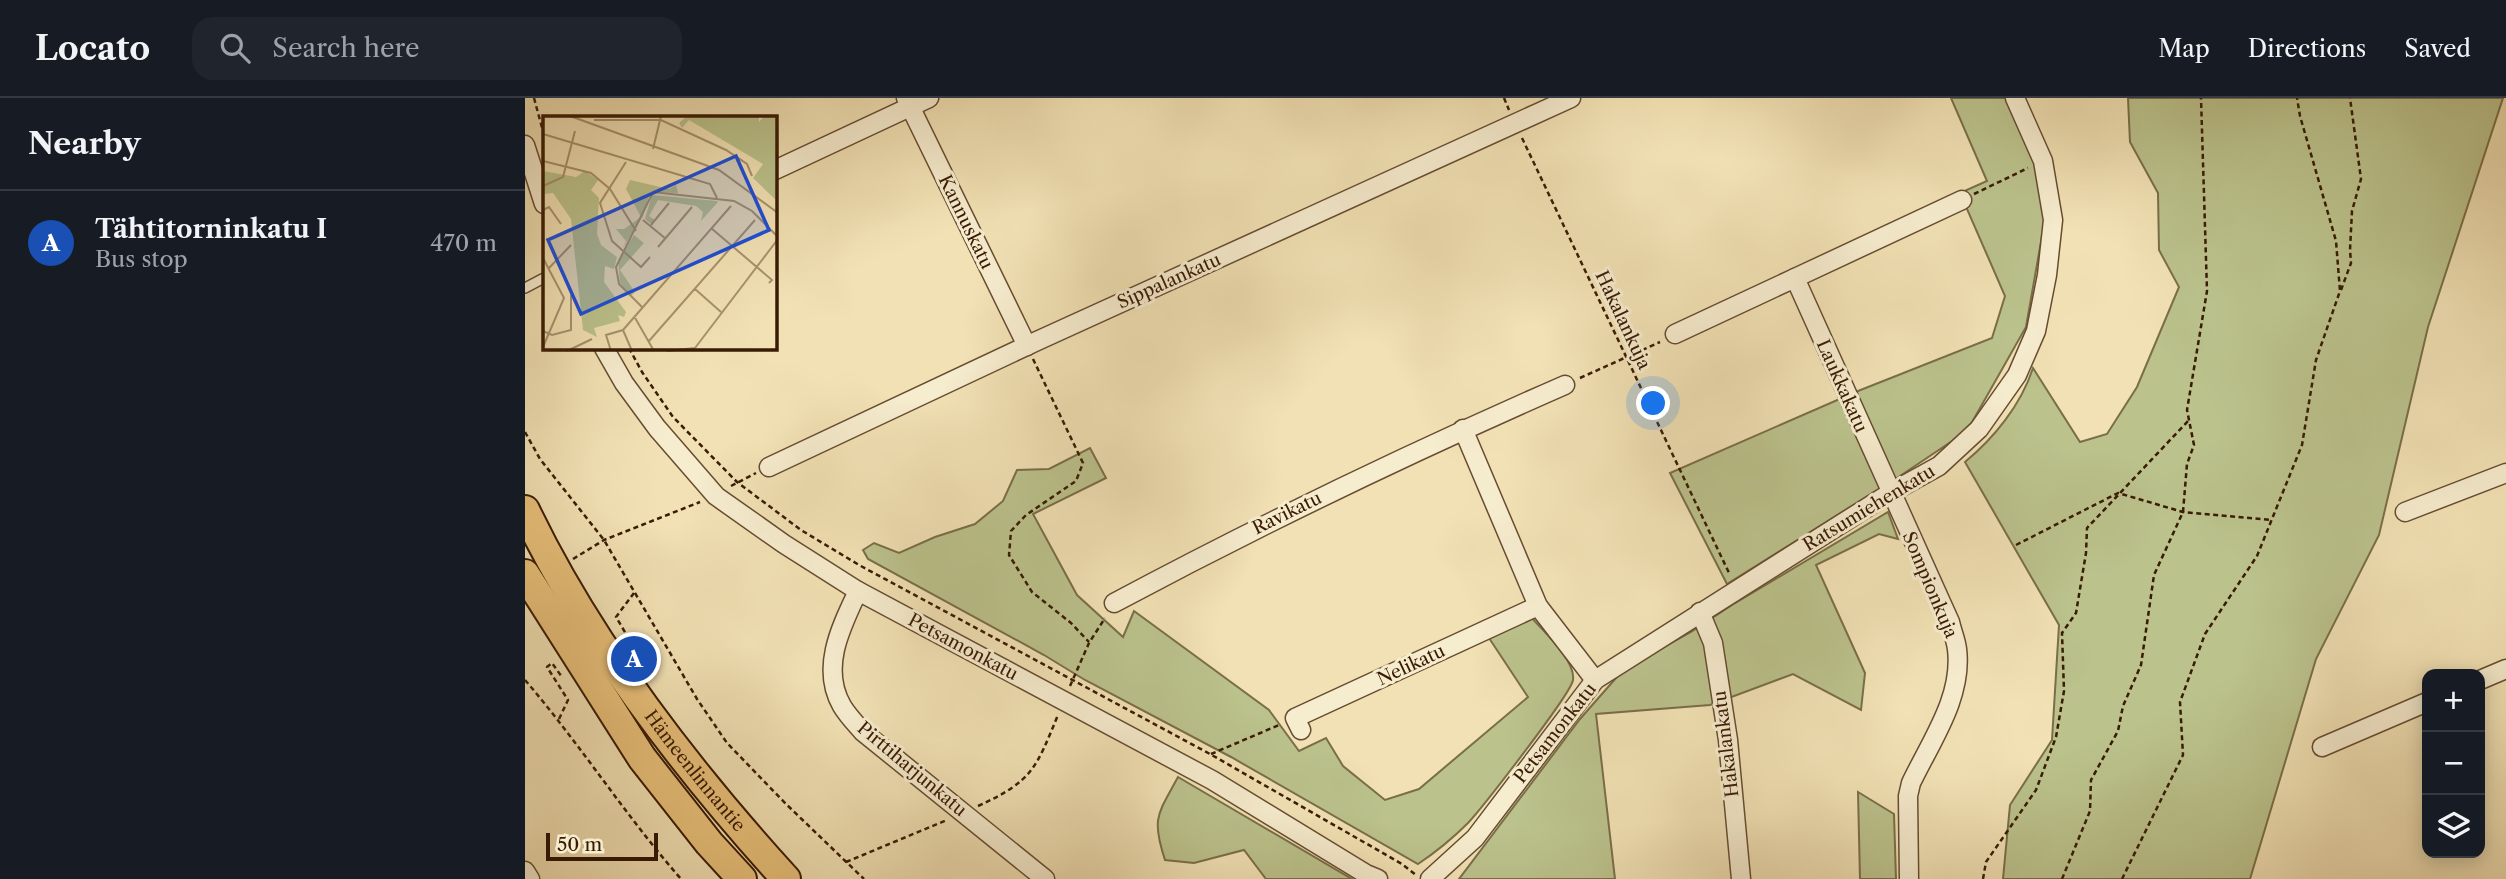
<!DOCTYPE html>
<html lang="en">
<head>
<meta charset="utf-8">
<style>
	body { margin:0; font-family:"Libre Caslon Text",serif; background:#20242c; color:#f1f3f6 }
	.controls { position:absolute; right:21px; bottom:21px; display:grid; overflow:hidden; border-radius:14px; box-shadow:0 4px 18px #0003 }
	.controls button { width:63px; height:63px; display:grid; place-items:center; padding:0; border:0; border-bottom:2px solid #363941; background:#171b24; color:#f1f3f6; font:35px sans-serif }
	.scale { position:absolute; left:21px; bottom:18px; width:112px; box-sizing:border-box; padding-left:7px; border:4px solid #391b05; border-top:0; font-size:19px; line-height:24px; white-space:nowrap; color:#391b05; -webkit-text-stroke:5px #f6ecce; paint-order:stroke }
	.you { position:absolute; left:1129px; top:306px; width:24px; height:24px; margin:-18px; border:5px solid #fff; border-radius:50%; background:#1a73e8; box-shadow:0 0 0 10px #1a73e833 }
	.badge { display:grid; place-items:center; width:46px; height:46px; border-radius:50%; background:#ea580c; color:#fff; font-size:23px; font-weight:700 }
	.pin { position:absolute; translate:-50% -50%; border:4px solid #fff; box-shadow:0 2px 7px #0006 }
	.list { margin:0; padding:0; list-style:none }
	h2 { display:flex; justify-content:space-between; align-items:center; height:91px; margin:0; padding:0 28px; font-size:30px }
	h2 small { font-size:23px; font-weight:400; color:#9ea1a6 }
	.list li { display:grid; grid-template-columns:46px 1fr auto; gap:21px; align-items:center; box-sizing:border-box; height:105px; padding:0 28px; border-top:2px solid #363941 }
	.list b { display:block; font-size:26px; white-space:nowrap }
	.list p { margin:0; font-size:23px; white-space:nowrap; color:#9ea1a6 }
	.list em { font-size:23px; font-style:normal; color:#9ea1a6 }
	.icon { flex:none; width:38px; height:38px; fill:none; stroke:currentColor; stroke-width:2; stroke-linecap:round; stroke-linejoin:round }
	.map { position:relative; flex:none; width:1981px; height:781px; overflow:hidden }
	header { display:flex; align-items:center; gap:42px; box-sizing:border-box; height:98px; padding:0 35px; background:#171b24; border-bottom:2px solid #363941 }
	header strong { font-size:33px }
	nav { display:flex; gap:38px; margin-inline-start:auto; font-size:24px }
	.search { width:490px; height:63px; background:#20242c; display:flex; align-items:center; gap:18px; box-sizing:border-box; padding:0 24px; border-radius:21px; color:#9ea1a6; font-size:26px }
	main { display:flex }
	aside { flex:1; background:#171b24 }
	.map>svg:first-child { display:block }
</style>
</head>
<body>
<header>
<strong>Locato</strong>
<div class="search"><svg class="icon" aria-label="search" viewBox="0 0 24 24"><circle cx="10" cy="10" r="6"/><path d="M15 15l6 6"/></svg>Search here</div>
<nav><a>Map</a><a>Directions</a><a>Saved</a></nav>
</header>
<main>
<aside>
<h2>Nearby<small></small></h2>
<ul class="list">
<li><span class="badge" style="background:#1a4fb4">A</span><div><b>Tähtitorninkatu I</b><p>Bus stop</p></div><em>470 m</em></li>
</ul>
</aside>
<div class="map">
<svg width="1981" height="781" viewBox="0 0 1981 781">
	<rect width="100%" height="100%" fill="#f1e1b4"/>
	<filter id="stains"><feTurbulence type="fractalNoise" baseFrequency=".00286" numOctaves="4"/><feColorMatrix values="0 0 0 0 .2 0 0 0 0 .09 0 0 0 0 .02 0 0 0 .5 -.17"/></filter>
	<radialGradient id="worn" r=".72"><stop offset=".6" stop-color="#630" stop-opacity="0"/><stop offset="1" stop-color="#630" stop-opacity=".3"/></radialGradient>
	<g fill="#bbc28c" stroke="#7a6e48" stroke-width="2">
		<polygon points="1426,0 1483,0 1508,56 1520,121 1501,229 1442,333 1375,378 1202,486 1145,375 1333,293 1467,240 1480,198 1435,95 1462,83"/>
		<path d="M1603,0H1978L1903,229L1854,437L1791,561L1725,781H1478L1485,707L1527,642L1534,527L1440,364C1469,340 1496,307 1508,270L1555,344L1582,336L1612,289L1654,189L1634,152L1633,95L1605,44Z"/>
		<path d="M565,350L581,380L508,416L552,497L598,539L609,513L744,612L774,653L801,640L818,668L860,702L894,691L1003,599L964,540L1007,520C1019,534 1051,563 1048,582C1046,596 957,710 943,725C927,741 911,754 893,766L706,659L560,582L519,557L343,461L338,452L349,445L374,455L410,439L450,426L478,403L492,372L524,371Z"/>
		<polygon points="1363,414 1373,441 1354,436 1291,467 1340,575 1336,612 1268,576 1185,607 1071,616 1090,781 934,781 1055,621 1098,572 1166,534 1207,507"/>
		<path d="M653,679L827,781H741L719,752L669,765L640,762C626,720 633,716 653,679Z"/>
		<polygon points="1333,694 1369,716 1371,781 1335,781"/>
	</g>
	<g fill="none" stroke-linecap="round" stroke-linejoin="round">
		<g stroke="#674c31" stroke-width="12">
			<polyline id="lane" points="0,190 19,180"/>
		</g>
		<g stroke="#674c31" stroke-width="21">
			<g id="street">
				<polyline points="381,0 502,248"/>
				<polyline points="0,47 19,106"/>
				<polyline points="250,72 404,0"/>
				<polyline points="1270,180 1437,102"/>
				<path d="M1150,236L1270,180L1425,524C1427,533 1431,542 1432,551C1438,599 1406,643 1386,685L1383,698L1384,781"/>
				<polyline points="79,250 99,285 132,330 191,398 259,446 333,493 687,682 841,776 853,781"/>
				<polyline points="938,331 1013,508 1070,582"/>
				<polyline points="244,369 512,243 1046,0"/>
				<polyline points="1880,414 1981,375"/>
				<path d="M333,493C316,529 295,570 317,608C323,618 331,626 338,634L520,781"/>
				<path d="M589,505C737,426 887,354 1040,287"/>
				<polyline points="1175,514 1188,545 1203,642 1216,781"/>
				<polyline points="1955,582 1981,571"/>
				<polyline points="776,632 770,620 1013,508"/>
				<polyline points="1797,649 1902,604"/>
				<polyline points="0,773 5,781"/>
				<polyline points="905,781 950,740 1070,582 1365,395 1414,368 1454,331 1492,277 1511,233 1522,177 1528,122 1518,63 1490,0"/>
			</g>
		</g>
		<g stroke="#391b05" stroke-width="32">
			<g id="primary">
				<path id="s1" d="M0,412C64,546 161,671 261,781"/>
				<polyline points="0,476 117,660 184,745 217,781"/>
			</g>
		</g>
		<g stroke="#391b05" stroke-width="2.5" stroke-dasharray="5 3.5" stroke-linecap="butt">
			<polyline points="9,0 19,37"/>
			<polyline points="979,0 984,12"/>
			<polyline points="997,40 1205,477"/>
			<polyline points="1449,96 1503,70"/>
			<polyline points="1816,192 1826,165 1825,152 1827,113 1836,81 1825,0"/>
			<polyline points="104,250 117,274 148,319 212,384 276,432 334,467 685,656 877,766 891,777"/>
			<polyline points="508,261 558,365 551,383 501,417 486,433 484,457 507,494 546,525 564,544"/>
			<polyline points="1055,280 1135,244"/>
			<polyline points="0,334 15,361 79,442 172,601 202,645 261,706 339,781"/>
			<polyline points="206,388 231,375"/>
			<polyline points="1491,447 1593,395 1658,414 1746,422"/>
			<polyline points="48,461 79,442 175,404"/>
			<polyline points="109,495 91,519 113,556 111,559"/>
			<path d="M0,582C55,646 100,717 156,781"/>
			<polyline points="545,588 564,545 580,520"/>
			<polyline points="34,621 43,602 22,569 27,565 37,579"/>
			<polyline points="686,656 754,627"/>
			<path d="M453,708C508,683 511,670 533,617"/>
			<polyline points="321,764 422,722"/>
			<polyline points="1458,781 1461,764 1511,692 1531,639 1539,593 1537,535 1551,515 1561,455 1562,430 1664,322"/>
			<polyline points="1537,781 1565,713 1566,682 1593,633 1598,608 1616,567 1629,477 1658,414 1662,366 1669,347 1662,312 1682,193 1676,0"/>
			<polyline points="1597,781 1658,657 1655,604 1680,536 1732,458 1777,347 1791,262 1815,193 1811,143 1775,18 1772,0"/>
		</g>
		<use href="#lane" stroke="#f6ecce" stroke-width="9"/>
		<use href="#street" stroke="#f6ecce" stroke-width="18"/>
		<use href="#primary" stroke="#e8c07a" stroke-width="28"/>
	</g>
	<g text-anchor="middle" stroke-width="6" stroke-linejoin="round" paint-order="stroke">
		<g font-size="18" fill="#391b05" stroke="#f6ecce">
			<text transform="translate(441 124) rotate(64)" y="6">Kannuskatu</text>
			<text transform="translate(644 183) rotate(-24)" y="6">Sippalankatu</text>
			<text transform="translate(1098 222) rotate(65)" y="6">Hakalankuja</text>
			<text transform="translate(1317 288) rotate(66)" y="6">Laukkakatu</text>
			<text transform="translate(1344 410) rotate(-31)" y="6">Ratsumiehenkatu</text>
			<text transform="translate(762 415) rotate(-26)" y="6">Ravikatu</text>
			<text transform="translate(1405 487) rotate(67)" y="6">Sompionkuja</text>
			<text transform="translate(438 549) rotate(28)" y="6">Petsamonkatu</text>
			<text transform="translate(886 567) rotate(-25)" y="6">Nelikatu</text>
			<text transform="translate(1030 635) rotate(-52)" y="6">Petsamonkatu</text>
			<text transform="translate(1201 646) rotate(-97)" y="6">Hakalankatu</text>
			<text dy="6" stroke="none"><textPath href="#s1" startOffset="312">Hämeenlinnantie</textPath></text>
			<text transform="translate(387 671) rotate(40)" y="6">Pirttiharjunkatu</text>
		</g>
	</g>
	<g transform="translate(18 18)">
		<rect width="234" height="234" fill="#f1e1b4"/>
		<path d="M144,0H216V6L221,0H234V85L210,62L220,48L146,4L139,12L136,7ZM0,55L33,61L42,55L55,64L48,74L56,82L54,118L58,129L74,141L71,153L62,150L61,166L83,196L81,201L75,199L77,205L51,212L54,221L40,214L28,103L10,77L0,78ZM87,64L126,73L133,69L135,77L107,76L100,100L79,133L83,125L73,113H81L98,101L83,73ZM109,79L174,85L175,86L158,105L160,96L153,90L115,84L106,100L112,104L108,108L102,103ZM91,119L101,127L77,154L92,176L88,180L77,167L75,144Z" fill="#bbc28c"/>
		<path fill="none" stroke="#a7926e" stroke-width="2" d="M27,0L176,54L235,97M51,4H118L183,34L204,48L209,60M0,18L167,68L174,82M110,33L118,0M0,45L48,57L67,73L93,115M83,46L57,87L69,125L98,151L107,141M0,70L20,61L32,15M0,94L6,91L18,108M100,104L123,123M108,109L126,87M168,112L229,164L226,167M115,131L149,91M0,142L21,182L0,231M6,152L28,129M152,173L178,196M99,191L76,168L73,151L110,76L191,85L209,95L235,121M91,200L111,235M80,214L89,235M0,215L9,219L28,214V179M106,225L212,104M152,232L235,123M24,235L49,223M68,235L63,219L80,214L188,90M124,235L152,232"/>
		<path fill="#1d4ed8" fill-opacity="0.15" stroke="#1d4ed8" stroke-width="3.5" d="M193,40L226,114L38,198L5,124Z"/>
		<rect width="234" height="234" fill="none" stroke="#391b05" stroke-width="3.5"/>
	</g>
	<rect width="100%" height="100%" filter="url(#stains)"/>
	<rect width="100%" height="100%" fill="url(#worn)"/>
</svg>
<div class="controls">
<button>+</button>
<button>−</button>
<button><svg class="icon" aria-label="layers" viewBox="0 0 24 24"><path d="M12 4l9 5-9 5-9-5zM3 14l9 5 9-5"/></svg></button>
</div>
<div class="scale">50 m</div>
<div class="you"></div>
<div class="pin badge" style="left:109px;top:561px;background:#1a4fb4">A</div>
</div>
</main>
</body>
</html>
